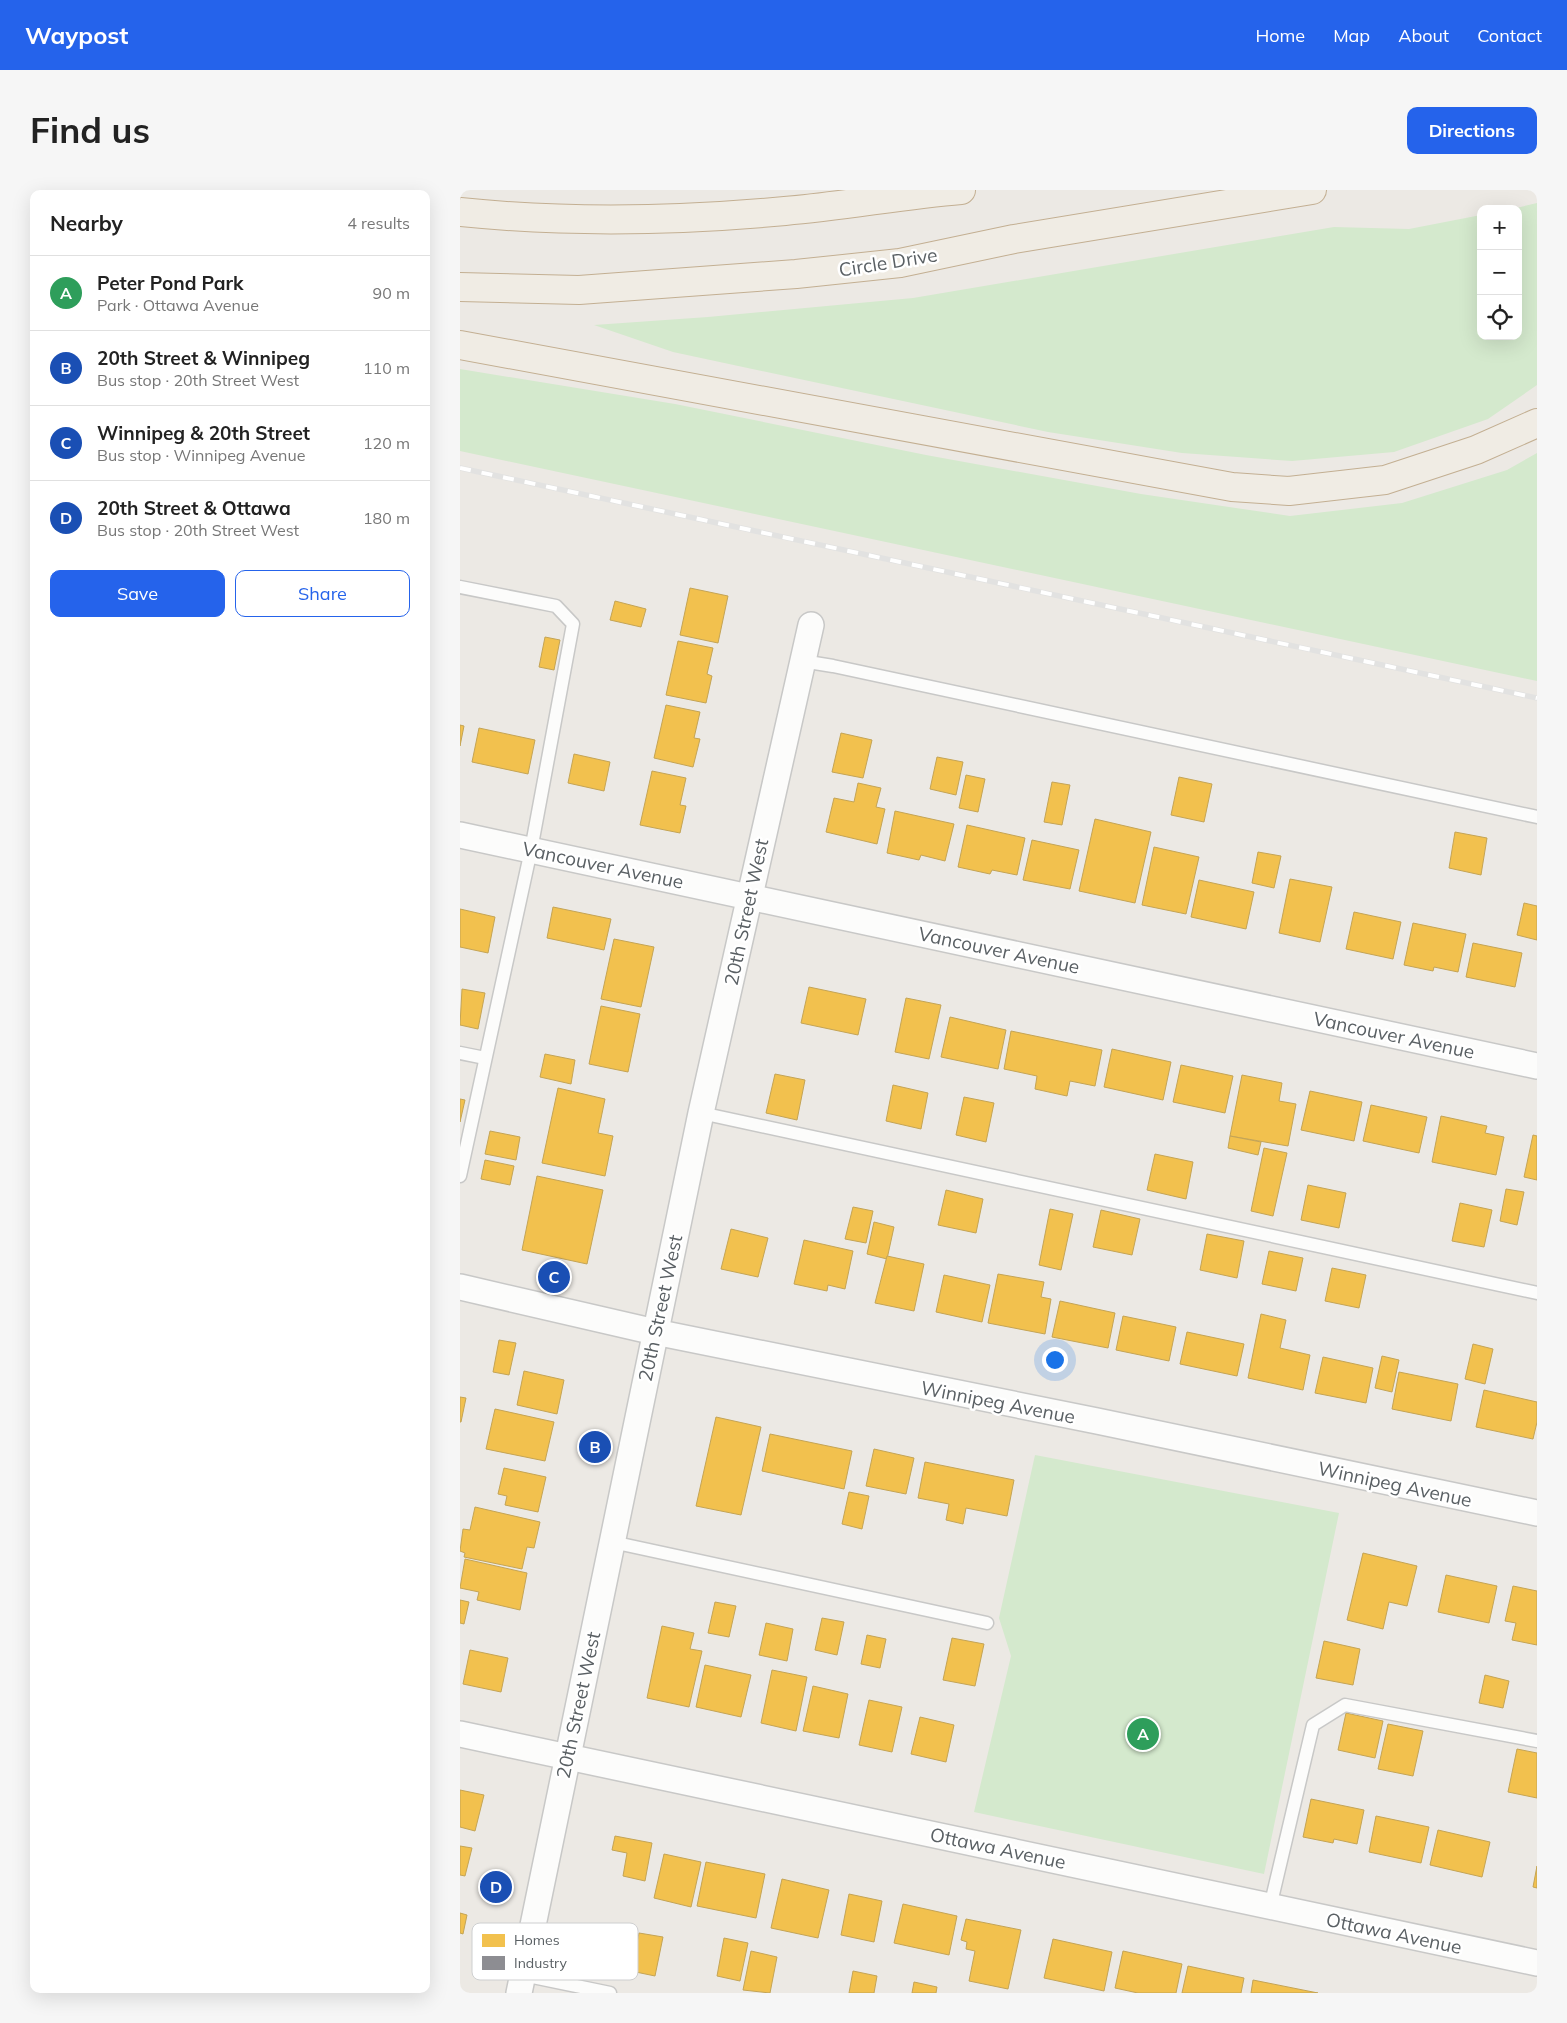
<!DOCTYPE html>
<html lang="en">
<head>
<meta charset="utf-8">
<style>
	body { margin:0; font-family:Mulish,sans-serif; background:#f6f6f6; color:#222 }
	.controls { position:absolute; right:15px; top:15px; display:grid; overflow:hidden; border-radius:10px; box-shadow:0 5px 20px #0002 }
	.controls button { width:45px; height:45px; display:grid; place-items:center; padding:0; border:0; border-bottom:1px solid #e0e0e0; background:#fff; color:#222; font:25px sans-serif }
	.you { position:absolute; left:594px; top:1169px; width:18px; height:18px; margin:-12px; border:4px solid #fff; border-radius:50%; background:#1a73e8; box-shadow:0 0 0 8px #1a73e833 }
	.badge { display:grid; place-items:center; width:32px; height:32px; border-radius:50%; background:#2563eb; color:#fff; font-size:16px; font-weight:700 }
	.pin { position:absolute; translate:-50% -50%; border:2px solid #fff; box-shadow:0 1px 5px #0006 }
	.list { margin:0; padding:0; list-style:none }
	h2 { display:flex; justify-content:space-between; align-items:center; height:65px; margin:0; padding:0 20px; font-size:21px }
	h2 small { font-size:16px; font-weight:400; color:#767676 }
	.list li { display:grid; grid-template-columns:32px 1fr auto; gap:15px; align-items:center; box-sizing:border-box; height:75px; padding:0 20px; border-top:1px solid #e0e0e0 }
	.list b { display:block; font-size:19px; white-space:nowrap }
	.list p { margin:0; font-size:16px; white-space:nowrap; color:#767676 }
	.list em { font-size:16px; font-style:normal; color:#767676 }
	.actions { display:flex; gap:10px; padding:15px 20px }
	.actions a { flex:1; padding:11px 0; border:1px solid #2563eb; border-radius:10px; text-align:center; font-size:18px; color:#2563eb }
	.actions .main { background:#2563eb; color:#fff }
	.icon { flex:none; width:28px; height:28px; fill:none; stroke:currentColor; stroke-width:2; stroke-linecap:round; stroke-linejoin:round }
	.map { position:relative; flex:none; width:1077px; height:1803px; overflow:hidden; border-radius:10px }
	header { display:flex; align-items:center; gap:30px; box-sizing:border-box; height:70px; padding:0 25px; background:#2563eb; color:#fff }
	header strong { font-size:24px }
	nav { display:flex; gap:28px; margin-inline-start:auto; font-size:18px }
	.intro { display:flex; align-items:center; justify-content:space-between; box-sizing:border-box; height:120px; padding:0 30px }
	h1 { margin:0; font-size:35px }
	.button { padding:12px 22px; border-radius:10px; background:#2563eb; color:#fff; font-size:18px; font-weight:700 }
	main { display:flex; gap:30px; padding:0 30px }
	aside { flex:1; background:#fff; border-radius:10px; box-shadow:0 5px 20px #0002 }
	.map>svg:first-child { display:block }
</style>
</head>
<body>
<header>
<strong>Waypost</strong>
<nav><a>Home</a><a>Map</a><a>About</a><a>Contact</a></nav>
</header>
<div class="intro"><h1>Find us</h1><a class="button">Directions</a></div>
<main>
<aside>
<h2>Nearby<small>4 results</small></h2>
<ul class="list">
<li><span class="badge" style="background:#2e9e5b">A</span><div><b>Peter Pond Park</b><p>Park · Ottawa Avenue</p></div><em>90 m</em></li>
<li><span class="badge" style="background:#1a4fb4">B</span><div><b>20th Street &amp; Winnipeg</b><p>Bus stop · 20th Street West</p></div><em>110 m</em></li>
<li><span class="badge" style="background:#1a4fb4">C</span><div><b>Winnipeg &amp; 20th Street</b><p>Bus stop · Winnipeg Avenue</p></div><em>120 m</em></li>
<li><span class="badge" style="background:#1a4fb4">D</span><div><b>20th Street &amp; Ottawa</b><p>Bus stop · 20th Street West</p></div><em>180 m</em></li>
</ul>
<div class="actions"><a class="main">Save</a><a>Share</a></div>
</aside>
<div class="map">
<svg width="1077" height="1803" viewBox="0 0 1077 1803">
	<rect width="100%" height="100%" fill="#ece9e4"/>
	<g fill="#d4e9cd">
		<polygon points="1077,13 1077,195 1028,229 934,262 832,271 722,263 588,242 213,162 134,135 248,127 453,108 874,37 949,39 1021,25 1021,146 1058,146 1058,19 1052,19"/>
		<polygon points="0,179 215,214 466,265 681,304 830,326 942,313 1047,280 1077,263 1077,491 0,261"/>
		<polygon points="575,1265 879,1323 804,1684 514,1622 551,1466 539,1428"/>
	</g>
	<g fill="#f2c14e" stroke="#c4a455">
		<polygon points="230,398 268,406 258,453 220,445"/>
		<polygon points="155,411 186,419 181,437 150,430"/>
		<polygon points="85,447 100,450 94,480 79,477"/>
		<polygon points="218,451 253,458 247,484 252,486 246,513 206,505"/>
		<polygon points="206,515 240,522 234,548 240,549 233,577 194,568"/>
		<polygon points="0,535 4,536 0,556"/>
		<polygon points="19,538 75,550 68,584 12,572"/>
		<polygon points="381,543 412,550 403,588 372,582"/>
		<polygon points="114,564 150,572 144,601 108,593"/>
		<polygon points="477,567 503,572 496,605 470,599"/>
		<polygon points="192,581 226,588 220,615 226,616 220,643 180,635"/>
		<polygon points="506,585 525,589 518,622 499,618"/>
		<polygon points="719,587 752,594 744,632 711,625"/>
		<polygon points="592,592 610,595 602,635 584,632"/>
		<polygon points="398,593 421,598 416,617 425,619 417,654 366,642 374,608 394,612"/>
		<polygon points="435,621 494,634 485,671 461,665 459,670 427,663"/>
		<polygon points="635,629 691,642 675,713 619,701"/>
		<polygon points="507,635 565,648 557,685 532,680 530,684 498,677"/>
		<polygon points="995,642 1027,648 1021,685 989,678"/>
		<polygon points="572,650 619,660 610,699 563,690"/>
		<polygon points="694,657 739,667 726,724 682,715"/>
		<polygon points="798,662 821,666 814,698 792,693"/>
		<polygon points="830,689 872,697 860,752 819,743"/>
		<polygon points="739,690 794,702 786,739 731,727"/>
		<polygon points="1064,713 1077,716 1077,750 1057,745"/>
		<polygon points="93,717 151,729 144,760 87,748"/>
		<polygon points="0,719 35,727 28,763 0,757"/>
		<polygon points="894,722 941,732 933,769 886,759"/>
		<polygon points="953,733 1006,744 998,782 974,777 973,781 944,775"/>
		<polygon points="154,749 194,757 181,817 141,809"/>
		<polygon points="1013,753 1062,763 1055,797 1006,787"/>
		<polygon points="349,797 406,809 398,845 341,833"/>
		<polygon points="2,799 25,803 18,839 0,835"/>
		<polygon points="446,808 481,815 469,869 435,862"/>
		<polygon points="141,816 180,824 168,882 129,874"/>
		<polygon points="490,827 546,840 538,879 481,867"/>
		<polygon points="551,841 642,860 635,896 610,891 607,906 575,899 577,886 544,879"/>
		<polygon points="652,859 711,872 703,910 644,897"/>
		<polygon points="85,864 115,870 111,894 80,887"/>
		<polygon points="721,875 773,886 765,923 713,912"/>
		<polygon points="315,884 345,890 337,930 306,923"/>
		<polygon points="782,885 822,893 819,911 836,914 828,956 770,946"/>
		<polygon points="433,895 468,903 461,939 426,931"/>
		<polygon points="98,898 145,909 138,943 153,946 145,986 82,973"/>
		<polygon points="850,901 902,912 894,951 841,940"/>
		<polygon points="504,907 534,913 526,952 496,945"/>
		<polygon points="0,909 5,910 0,932"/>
		<polygon points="911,915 967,927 959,963 903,951"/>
		<polygon points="981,926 1027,936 1025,943 1044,947 1036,985 972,972"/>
		<polygon points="30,941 60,947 56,970 25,964"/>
		<polygon points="1073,945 1077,946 1077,990 1064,987"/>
		<polygon points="770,946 801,952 798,965 768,958"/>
		<polygon points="804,958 827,963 813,1026 791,1021"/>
		<polygon points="695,964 733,972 726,1009 687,1000"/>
		<polygon points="25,970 54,976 50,995 21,989"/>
		<polygon points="77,986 143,1000 127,1074 62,1060"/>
		<polygon points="848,995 886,1003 879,1038 841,1030"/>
		<polygon points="1046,999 1064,1002 1057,1035 1040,1031"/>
		<polygon points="486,1000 523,1009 516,1043 478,1035"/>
		<polygon points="1000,1013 1032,1020 1024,1057 992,1051"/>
		<polygon points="393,1017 413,1021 406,1053 385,1049"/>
		<polygon points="590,1019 613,1024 601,1080 579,1075"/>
		<polygon points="641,1020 680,1029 672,1065 633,1057"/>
		<polygon points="414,1032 434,1037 427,1069 407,1064"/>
		<polygon points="271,1039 308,1048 298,1087 261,1079"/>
		<polygon points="747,1044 784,1051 777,1088 740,1080"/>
		<polygon points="344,1050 393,1061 385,1099 368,1095 367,1101 334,1094"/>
		<polygon points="809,1061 843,1068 836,1101 802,1094"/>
		<polygon points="427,1066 464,1074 454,1121 415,1113"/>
		<polygon points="872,1078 906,1085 899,1118 865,1111"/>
		<polygon points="538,1084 584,1092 581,1107 591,1109 585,1144 528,1133"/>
		<polygon points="484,1085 530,1095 522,1132 476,1122"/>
		<polygon points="600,1111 655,1123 648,1158 592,1147"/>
		<polygon points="801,1124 826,1130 820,1158 850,1165 843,1200 788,1188"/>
		<polygon points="663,1126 716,1137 709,1171 656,1160"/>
		<polygon points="727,1142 784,1154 777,1186 720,1174"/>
		<polygon points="39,1150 56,1153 49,1185 33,1182"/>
		<polygon points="1013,1154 1033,1159 1025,1194 1005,1189"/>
		<polygon points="922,1166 939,1170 932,1202 915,1198"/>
		<polygon points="863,1167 913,1178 906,1213 855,1203"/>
		<polygon points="64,1181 104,1190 97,1224 57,1215"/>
		<polygon points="939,1182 998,1194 991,1231 932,1219"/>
		<polygon points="1024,1200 1077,1212 1077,1232 1073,1249 1016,1237"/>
		<polygon points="0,1207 6,1208 1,1232 0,1232"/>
		<polygon points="35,1219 94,1232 85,1271 26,1259"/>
		<polygon points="256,1227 301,1237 281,1325 236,1316"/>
		<polygon points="310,1244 392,1261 384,1299 302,1281"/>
		<polygon points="414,1259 454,1268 446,1304 406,1296"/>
		<polygon points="465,1272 554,1290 547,1326 506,1318 503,1334 486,1330 489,1314 458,1308"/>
		<polygon points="44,1278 86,1287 78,1322 45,1315 47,1306 38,1304"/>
		<polygon points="389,1302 409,1306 402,1339 382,1334"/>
		<polygon points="15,1317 80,1332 74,1358 67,1357 62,1379 4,1367 5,1363 0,1361 3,1339 10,1340"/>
		<polygon points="903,1363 957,1376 947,1416 929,1412 923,1439 887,1430"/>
		<polygon points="5,1369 67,1383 60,1420 17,1410 19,1402 0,1398"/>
		<polygon points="986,1385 1037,1396 1029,1433 978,1422"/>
		<polygon points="1053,1396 1077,1401 1077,1455 1052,1450 1056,1433 1045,1431"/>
		<polygon points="0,1410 9,1412 4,1434 0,1433"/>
		<polygon points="255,1412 276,1416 269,1447 248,1443"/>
		<polygon points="362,1428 384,1432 377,1465 355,1460"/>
		<polygon points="306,1433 333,1439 327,1471 299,1465"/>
		<polygon points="202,1436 234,1443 230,1459 242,1461 229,1517 187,1508"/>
		<polygon points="407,1445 426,1449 420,1478 401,1474"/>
		<polygon points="492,1448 524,1454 515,1496 483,1490"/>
		<polygon points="864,1451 900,1459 893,1495 856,1488"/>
		<polygon points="10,1460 48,1468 41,1502 3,1494"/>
		<polygon points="245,1475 291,1485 281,1527 236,1517"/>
		<polygon points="312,1480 347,1487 336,1541 301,1533"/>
		<polygon points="1025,1485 1049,1491 1043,1518 1019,1513"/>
		<polygon points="353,1496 388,1504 379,1548 343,1541"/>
		<polygon points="409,1510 442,1517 432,1562 399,1555"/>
		<polygon points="886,1523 923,1531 915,1568 878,1560"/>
		<polygon points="460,1527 494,1535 486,1572 451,1564"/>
		<polygon points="928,1534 963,1541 953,1586 918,1579"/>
		<polygon points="1057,1559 1077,1563 1077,1608 1048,1602"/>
		<polygon points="0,1600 24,1605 15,1641 0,1637"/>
		<polygon points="851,1609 904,1620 897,1654 874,1649 873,1653 843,1647"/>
		<polygon points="916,1626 969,1637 961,1673 909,1662"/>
		<polygon points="978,1640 1030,1652 1022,1687 970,1675"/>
		<polygon points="155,1646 192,1653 185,1691 163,1686 167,1663 152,1660"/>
		<polygon points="0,1656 12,1658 5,1686 0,1685"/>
		<polygon points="204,1664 241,1672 231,1717 194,1708"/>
		<polygon points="246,1672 305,1684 296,1728 237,1716"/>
		<polygon points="1077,1676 1077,1698 1073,1697"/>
		<polygon points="322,1689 369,1700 358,1748 311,1738"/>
		<polygon points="389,1704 422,1711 414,1752 381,1745"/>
		<polygon points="443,1714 497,1726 489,1765 434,1753"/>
		<polygon points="0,1723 7,1725 3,1744 0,1743"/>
		<polygon points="506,1729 561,1740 548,1799 509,1791 515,1761 506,1759 507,1752 501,1750"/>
		<polygon points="179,1743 203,1747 195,1786 171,1781"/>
		<polygon points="264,1748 288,1753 280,1791 257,1786"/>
		<polygon points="593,1749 652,1762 644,1801 584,1788"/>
		<polygon points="291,1761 317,1767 310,1803 283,1800"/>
		<polygon points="663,1761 722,1774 716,1803 678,1803 655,1798"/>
		<polygon points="728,1776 784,1788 781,1803 722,1803"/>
		<polygon points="393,1781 417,1786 414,1803 389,1803"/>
		<polygon points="793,1790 858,1803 791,1803"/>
		<polygon points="454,1792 477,1797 476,1803 452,1803"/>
	</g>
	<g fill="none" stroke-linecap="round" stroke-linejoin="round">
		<g stroke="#c8c8c7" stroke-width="15">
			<g id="service">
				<polyline points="0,397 96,416 113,434 71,660 0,986"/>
				<polyline points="342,471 373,476 1077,627"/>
				<polyline points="0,863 25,868"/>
				<polyline points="241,923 1077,1103"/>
				<polyline points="152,1352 527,1433"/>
				<polyline points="810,1717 853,1535 885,1515 1077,1551"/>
				<polyline points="63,1785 150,1803"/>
			</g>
		</g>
		<g stroke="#c8c8c7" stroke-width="28">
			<g id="minor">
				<polyline points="0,645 1077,876"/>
				<polyline points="0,1097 195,1142 637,1231 1077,1323"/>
				<polyline points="0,1544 1077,1773"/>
				<polyline points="59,1803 241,923 351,435"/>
			</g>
		</g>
		<g stroke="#c3af92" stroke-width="30">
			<g id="trunk">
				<path d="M0,22C108,33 217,31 325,21C384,16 442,5 501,0"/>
				<polyline points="0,97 119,100 336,84 440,73 554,49 852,0"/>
				<polyline points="0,155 772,297 829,301 925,290 1016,260 1077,233"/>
			</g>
		</g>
		<use href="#service" stroke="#fcfcfb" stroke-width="12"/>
		<use href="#minor" stroke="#fcfcfb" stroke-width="25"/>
		<use href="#trunk" stroke="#f0ece4" stroke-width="28"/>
		<g stroke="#e2e2e1" stroke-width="5.5">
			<polyline id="rail" points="0,278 1077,508"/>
		</g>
		<use href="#rail" stroke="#fff" stroke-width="4" stroke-dasharray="11" stroke-linecap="butt"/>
	</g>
	<g text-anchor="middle" stroke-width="5" stroke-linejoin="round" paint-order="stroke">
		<g font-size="19" fill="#5a6064" stroke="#fff">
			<text transform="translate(428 72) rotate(-9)" y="7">Circle Drive</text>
			<text transform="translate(143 675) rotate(12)" y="7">Vancouver Avenue</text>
			<text transform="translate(286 722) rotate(-78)" y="7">20th Street West</text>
			<text transform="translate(539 760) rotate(12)" y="7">Vancouver Avenue</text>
			<text transform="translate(934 845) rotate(12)" y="7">Vancouver Avenue</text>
			<text transform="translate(200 1118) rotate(-78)" y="7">20th Street West</text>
			<text transform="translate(538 1212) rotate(11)" y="7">Winnipeg Avenue</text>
			<text transform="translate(935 1294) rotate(12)" y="7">Winnipeg Avenue</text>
			<text transform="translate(118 1515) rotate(-78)" y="7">20th Street West</text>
			<text transform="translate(538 1658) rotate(12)" y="7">Ottawa Avenue</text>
			<text transform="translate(934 1743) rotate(12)" y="7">Ottawa Avenue</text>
		</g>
	</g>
	<rect x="12" y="1733" width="166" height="57" rx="8" fill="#fff" stroke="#cecfd0" stroke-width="1"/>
	<rect x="22" y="1744" width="23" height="13" fill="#f2c14e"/>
	<rect x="22" y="1766" width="23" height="14" fill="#8d8d92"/>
	<g font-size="14" fill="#5a6064">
		<text x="54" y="1755">Homes</text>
		<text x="54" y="1778">Industry</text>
	</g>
</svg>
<div class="controls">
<button>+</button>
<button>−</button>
<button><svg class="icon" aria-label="locate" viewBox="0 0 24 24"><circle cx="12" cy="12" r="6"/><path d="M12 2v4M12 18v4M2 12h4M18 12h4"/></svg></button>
</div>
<div class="you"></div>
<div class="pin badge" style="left:683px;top:1544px;background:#2e9e5b">A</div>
<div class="pin badge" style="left:135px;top:1257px;background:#1a4fb4">B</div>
<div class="pin badge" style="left:94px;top:1087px;background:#1a4fb4">C</div>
<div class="pin badge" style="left:36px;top:1697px;background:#1a4fb4">D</div>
</div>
</main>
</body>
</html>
